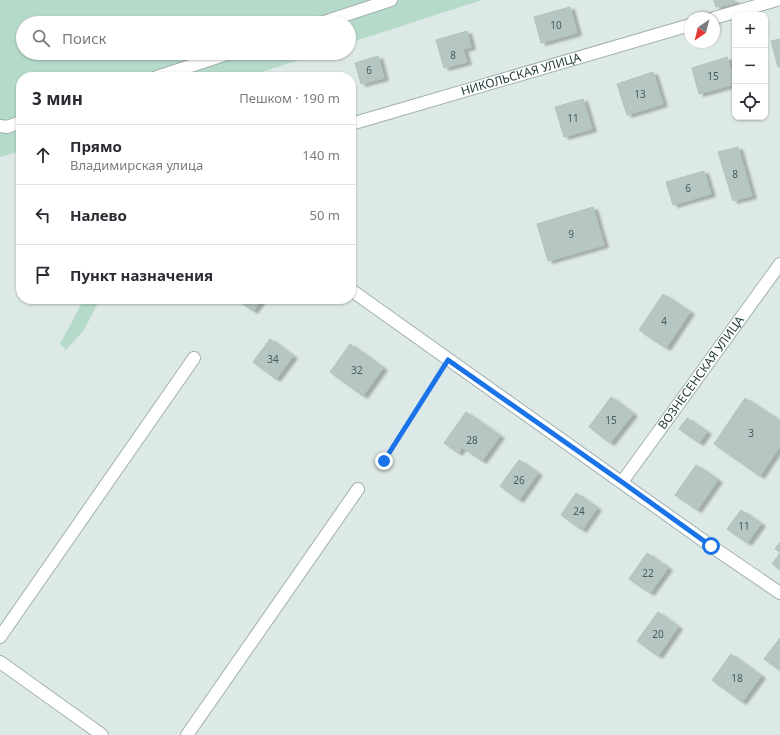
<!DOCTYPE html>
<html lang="ru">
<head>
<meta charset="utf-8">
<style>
	body { margin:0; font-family:"Noto Sans",sans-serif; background:#f7f7f7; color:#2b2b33 }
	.controls { position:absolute; right:12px; top:12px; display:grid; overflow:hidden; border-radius:8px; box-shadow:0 1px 3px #0004 }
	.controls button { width:36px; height:36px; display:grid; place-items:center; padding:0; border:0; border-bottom:1px solid #e1e1e2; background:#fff; color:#2b2b33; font:20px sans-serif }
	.compass { position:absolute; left:684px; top:12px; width:36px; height:36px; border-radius:50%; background:#fff; box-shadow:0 1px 3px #0004; rotate:215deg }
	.stop { position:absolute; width:12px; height:12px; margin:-9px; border:3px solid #1a73e8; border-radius:50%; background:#fff }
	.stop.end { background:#1a73e8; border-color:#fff; box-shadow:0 1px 4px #0008 }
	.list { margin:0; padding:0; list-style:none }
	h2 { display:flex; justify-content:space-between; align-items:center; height:52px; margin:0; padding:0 16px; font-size:17px }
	h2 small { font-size:13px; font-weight:400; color:#7c7c81 }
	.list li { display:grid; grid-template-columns:26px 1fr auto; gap:12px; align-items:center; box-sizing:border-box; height:60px; padding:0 16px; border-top:1px solid #e1e1e2 }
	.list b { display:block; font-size:15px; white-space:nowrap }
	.list p { margin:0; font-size:13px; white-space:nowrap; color:#7c7c81 }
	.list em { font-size:13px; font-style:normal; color:#7c7c81 }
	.icon { flex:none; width:22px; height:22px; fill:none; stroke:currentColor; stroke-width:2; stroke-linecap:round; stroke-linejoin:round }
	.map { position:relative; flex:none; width:780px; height:735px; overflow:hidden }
	.search { position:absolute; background:#fff; box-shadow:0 1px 3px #0004; left:16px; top:16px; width:340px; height:44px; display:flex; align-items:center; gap:10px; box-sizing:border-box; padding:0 14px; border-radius:22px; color:#7c7c81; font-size:15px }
	.panel { position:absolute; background:#fff; box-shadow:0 1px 3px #0004; left:16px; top:72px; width:340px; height:232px; border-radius:16px }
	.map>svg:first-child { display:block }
</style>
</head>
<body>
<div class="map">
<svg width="780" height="735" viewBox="0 0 780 735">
	<defs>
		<filter id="shadow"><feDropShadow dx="4.5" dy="2.5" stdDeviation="1" flood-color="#0004"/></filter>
	</defs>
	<rect width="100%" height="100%" fill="#dde9e7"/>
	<g fill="#b6dac9">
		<polygon points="0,0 482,0 349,43 349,23 23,23 23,53 320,53 247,77 21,77 21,151 0,157"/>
		<polygon points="84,299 100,299 84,330 66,350 60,344"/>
	</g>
	<g fill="#b6c6c3" stroke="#b0c2bf" filter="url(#shadow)">
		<polygon points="714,0 734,0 735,3 716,7"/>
		<polygon points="570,7 577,33 541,43 534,17"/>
		<polygon points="467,31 471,47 463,49 467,62 444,68 436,40"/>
		<polygon points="780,39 780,67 778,67 771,41"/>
		<polygon points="378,56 384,78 361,84 355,63"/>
		<polygon points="727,57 735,84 699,94 692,68"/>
		<polygon points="653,72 663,104 627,115 617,84"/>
		<polygon points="583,99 592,129 564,137 555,107"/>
		<polygon points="738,147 752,196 733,201 718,152"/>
		<polygon points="704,171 711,194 673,205 666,182"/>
		<polygon points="593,207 604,245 548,261 537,224"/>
		<polygon points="663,294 690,312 666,348 639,330"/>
		<polygon points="236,299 262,299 253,311"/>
		<polygon points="270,339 293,356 276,379 253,362"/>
		<polygon points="350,344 383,368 363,396 330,372"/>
		<polygon points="611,397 633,414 610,443 589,427"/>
		<polygon points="745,398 780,421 780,446 760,476 714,444"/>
		<polygon points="466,412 500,436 482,461 462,447 458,453 444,443"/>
		<polygon points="687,418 707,432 699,443 679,429"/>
		<polygon points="519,460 538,473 519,500 500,486"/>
		<polygon points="696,465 718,480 697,510 675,495"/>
		<polygon points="576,493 597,508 582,530 561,515"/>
		<polygon points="741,510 761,524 747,543 727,529"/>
		<polygon points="780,542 780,552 775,549"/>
		<polygon points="647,553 668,568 650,593 629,579"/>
		<polygon points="780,553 780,570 772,564"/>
		<polygon points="658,612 678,627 658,656 637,641"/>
		<polygon points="780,638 780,666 778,669 764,659"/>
		<polygon points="731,654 761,676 742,702 712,680"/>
	</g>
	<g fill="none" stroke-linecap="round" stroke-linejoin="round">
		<g stroke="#a0b0af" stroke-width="14">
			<g id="minor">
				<polyline points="714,18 777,0"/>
				<polyline points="321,23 391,0"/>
				<polyline points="157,77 230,53"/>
				<path id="s1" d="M351,124L690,25"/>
				<polyline points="0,126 7,127 21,122"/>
				<polyline points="351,290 711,546 780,593"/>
				<path id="s2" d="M622,482L780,264"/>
				<polyline points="0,637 194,358"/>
				<polyline points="0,662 102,735"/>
				<polyline points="187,735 358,489"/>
			</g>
		</g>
		<polyline stroke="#7eaca9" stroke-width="2.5" stroke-dasharray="2 3" stroke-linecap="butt" points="384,461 442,370"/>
		<use href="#minor" stroke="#fff" stroke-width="12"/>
	</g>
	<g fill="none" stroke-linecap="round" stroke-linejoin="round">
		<polyline stroke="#1a73e8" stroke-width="5" points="384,461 448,360 622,482 711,546"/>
	</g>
	<g text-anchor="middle" stroke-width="3" stroke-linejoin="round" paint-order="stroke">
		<g font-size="10" fill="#455c5a">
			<text x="556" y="29">10</text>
			<text x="453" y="59">8</text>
			<text x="369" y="74">6</text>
			<text x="713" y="80">15</text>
			<text x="640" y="98">13</text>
			<text x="573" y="122">11</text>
			<text x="735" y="178">8</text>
			<text x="688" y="192">6</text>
			<text x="571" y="238">9</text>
			<text x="664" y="325">4</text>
			<text x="273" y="363">34</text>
			<text x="357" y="374">32</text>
			<text x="611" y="424">15</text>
			<text x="751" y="437">3</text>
			<text x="472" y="444">28</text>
			<text x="519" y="484">26</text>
			<text x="579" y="515">24</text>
			<text x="744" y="530">11</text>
			<text x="648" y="577">22</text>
			<text x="658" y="638">20</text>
			<text x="737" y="682">18</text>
		</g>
		<g font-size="12" fill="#1f3837" stroke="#edf6f4">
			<text dy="4" stroke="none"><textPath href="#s1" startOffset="177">НИКОЛЬСКАЯ УЛИЦА</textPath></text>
			<text dy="4" stroke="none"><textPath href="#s2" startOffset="135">ВОЗНЕСЕНСКАЯ УЛИЦА</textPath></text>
		</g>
	</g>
</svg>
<div class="controls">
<button>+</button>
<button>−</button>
<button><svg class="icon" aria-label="locate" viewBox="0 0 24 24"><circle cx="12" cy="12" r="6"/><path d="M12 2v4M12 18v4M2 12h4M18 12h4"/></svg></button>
</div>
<svg class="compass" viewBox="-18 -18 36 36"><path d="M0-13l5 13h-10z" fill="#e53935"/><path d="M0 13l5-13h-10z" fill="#7c7c81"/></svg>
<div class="stop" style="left:711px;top:546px"></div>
<div class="stop end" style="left:384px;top:461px"></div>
<div class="search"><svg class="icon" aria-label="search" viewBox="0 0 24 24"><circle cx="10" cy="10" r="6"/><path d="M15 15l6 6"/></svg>Поиск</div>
<section class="panel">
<h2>3 мин<small>Пешком · 190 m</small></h2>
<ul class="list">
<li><svg class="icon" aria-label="ahead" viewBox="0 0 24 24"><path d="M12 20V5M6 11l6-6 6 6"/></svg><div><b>Прямо</b><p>Владимирская улица</p></div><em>140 m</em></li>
<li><svg class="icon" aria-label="left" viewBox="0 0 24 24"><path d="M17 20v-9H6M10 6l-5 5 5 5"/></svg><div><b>Налево</b></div><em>50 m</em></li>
<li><svg class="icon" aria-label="arrive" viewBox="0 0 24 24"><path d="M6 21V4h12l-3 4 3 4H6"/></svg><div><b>Пункт назначения</b></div></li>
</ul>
</section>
</div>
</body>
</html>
